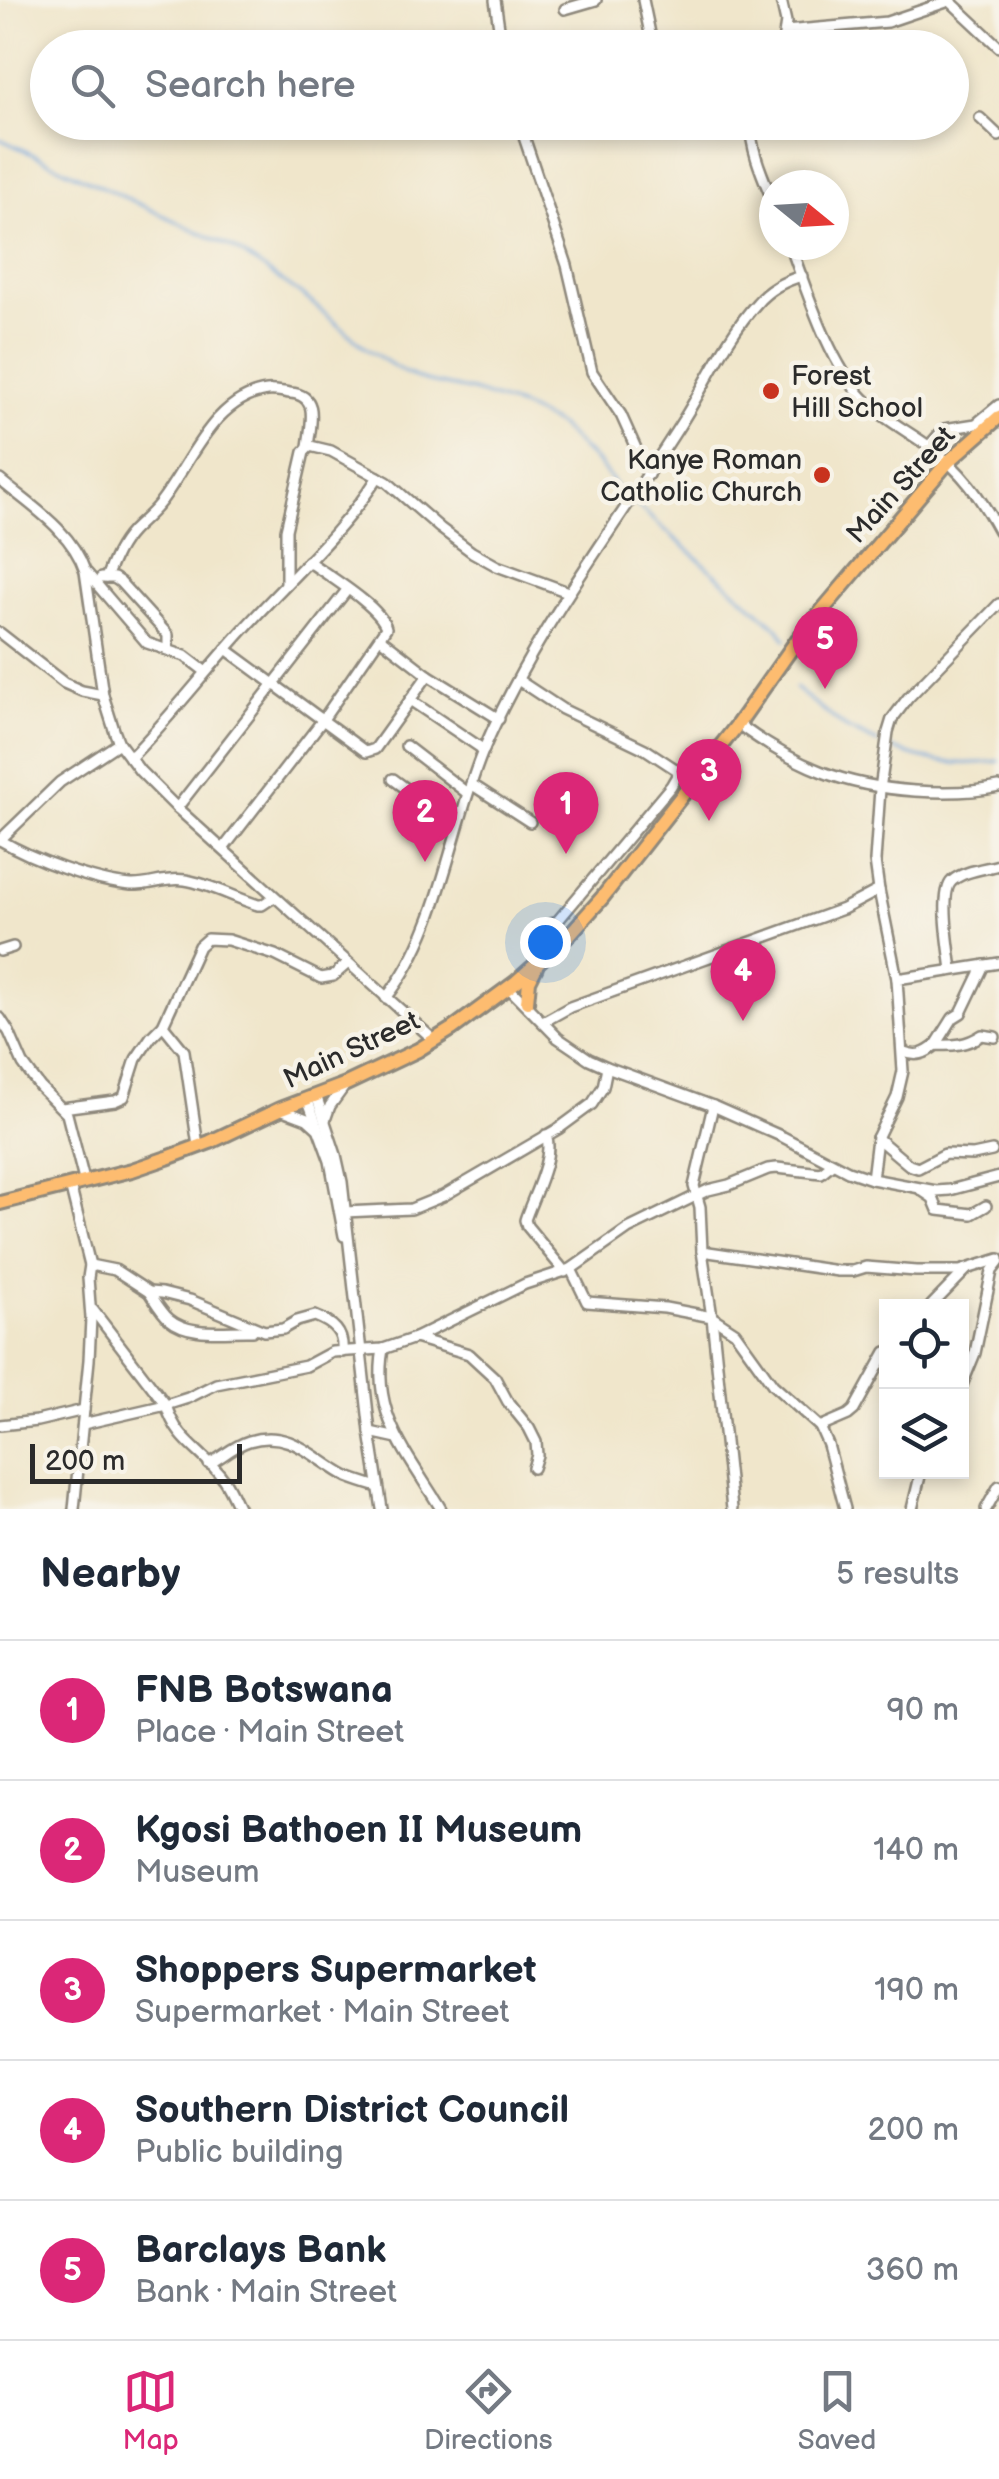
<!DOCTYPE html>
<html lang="en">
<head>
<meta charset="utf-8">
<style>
	body { margin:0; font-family:"Balsamiq Sans",sans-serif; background:#f2f2f3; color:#1f2937 }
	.controls { position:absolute; right:30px; bottom:30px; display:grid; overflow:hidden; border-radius:0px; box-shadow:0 5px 15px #0003 }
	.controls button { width:90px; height:90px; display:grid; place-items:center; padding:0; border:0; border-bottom:2px solid #e0e1e3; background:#fff; color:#1f2937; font:50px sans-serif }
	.compass { position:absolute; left:759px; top:170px; width:90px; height:90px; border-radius:50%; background:#fff; box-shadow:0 5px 15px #0003; rotate:108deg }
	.scale { position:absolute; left:30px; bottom:25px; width:212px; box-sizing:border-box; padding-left:10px; border:5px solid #2b2b2b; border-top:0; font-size:28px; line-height:35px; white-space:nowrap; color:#2b2b2b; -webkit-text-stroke:8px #f7f3e8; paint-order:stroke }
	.you { position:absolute; left:545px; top:942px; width:35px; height:35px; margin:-25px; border:8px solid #fff; border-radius:50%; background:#1a73e8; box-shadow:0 0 0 15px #1a73e833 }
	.badge { display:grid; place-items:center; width:65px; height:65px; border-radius:50%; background:#db2777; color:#fff; font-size:32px; font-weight:700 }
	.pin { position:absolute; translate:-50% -82px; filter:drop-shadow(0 2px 5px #0008) }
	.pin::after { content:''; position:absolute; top:52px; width:35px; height:30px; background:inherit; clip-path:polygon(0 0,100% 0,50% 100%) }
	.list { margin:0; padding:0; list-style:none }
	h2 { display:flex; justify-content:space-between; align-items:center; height:130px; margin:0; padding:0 40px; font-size:42px }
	h2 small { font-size:32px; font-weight:400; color:#747a83 }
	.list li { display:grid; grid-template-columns:65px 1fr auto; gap:30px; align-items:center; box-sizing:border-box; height:140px; padding:0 40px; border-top:2px solid #e0e1e3 }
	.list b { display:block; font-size:38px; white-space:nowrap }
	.list p { margin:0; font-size:32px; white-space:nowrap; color:#747a83 }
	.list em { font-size:32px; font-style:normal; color:#747a83 }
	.icon { flex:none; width:55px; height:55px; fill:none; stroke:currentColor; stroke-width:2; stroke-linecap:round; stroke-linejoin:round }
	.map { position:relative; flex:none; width:999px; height:1509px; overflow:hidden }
	.search { position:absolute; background:#fff; box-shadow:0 5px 15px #0003; left:30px; right:30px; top:30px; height:110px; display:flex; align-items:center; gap:25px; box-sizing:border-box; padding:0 35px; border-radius:55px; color:#747a83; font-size:38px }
	.sheet { height:830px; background:#fff }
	nav { display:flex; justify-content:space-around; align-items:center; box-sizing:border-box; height:140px; border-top:2px solid #e0e1e3; background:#fff; font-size:28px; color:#747a83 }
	nav a { display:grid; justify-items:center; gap:5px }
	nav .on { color:#db2777 }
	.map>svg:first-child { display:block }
</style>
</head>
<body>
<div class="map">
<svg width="999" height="1509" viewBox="0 0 999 1509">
	<rect width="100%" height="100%" fill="#f7f3e8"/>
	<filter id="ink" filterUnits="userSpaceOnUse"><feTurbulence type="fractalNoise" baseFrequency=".01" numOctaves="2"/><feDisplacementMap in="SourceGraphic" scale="20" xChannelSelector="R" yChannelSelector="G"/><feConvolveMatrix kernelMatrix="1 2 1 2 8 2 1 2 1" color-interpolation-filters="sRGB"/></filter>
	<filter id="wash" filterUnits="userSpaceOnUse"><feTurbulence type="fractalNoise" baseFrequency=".0048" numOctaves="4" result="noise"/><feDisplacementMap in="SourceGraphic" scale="40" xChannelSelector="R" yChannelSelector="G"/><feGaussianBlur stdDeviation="2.25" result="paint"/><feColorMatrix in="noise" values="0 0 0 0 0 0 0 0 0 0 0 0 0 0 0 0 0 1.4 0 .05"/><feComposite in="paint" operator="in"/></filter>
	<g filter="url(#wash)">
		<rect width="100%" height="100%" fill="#f0e6cb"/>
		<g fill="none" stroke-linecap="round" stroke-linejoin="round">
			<g stroke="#6da3db" stroke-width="2.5">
				<polyline points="0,139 235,249 305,297 367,349 405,373 425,381 472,391 524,408 559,426 599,464 617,488 779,629 786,640"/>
				<polyline points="795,688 846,728 878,743"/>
				<path d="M891,748C930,763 958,766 999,761"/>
			</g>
		</g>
	</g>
	<g filter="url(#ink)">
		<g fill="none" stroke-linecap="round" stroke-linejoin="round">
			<g stroke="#8e887b" stroke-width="14">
				<g id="minor">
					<polyline points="495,0 502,48"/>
					<polyline points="643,0 653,48"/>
					<polyline points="781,0 786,22 782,48"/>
					<polyline points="950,1 999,47"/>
					<polyline points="565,9 596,0"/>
					<polyline points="785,31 887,22 952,0"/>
					<polyline points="980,118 999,136"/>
					<polyline points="519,122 567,265 592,372 621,415 648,475"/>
					<path d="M750,122C751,152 763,177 774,204"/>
					<path d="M790,245C807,291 829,363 863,398C883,419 908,431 931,448C962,471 981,498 999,531"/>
					<polyline points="929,446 944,429 976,424 999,405"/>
					<path d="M0,480C31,506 72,531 85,571L103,695L115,733L119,743L140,771L177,808L434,1040"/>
					<polyline points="87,573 147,643 185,656 206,672"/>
					<polyline points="101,578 114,578 120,582 168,635 168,651"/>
					<path d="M106,578C113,560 119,545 132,531C141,522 151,514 159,504C189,467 212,398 267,391C275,390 283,392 290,393C321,395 310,425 308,447"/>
					<polyline points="286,584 286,530 304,452 310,446 331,451 387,482 440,528 472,552 497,566 568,592"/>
					<polyline points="0,633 64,683 82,691 103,695"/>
					<polyline points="380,638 428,675 499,719"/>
					<polyline points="226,649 366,752 375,749 428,675"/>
					<polyline points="518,680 562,709 645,749 677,770 678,774 671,786 540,942 535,966"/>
					<polyline points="410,700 484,750"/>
					<path d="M738,724C795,766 843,786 915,791C944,793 971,793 999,787"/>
					<polyline points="406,746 467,793"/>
					<path d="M130,758C170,718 204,673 242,631C287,581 341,534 378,477"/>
					<polyline points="393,779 457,826"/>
					<polyline points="471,784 530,822"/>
					<polyline points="177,808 347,590"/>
					<path d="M0,840C32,859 94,882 131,885C149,886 166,877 185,880C210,884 233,897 258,905H262L274,897"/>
					<polyline points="0,840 60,782 119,743"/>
					<path d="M223,849L322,721L386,628C381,607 327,575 308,561"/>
					<polyline points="0,951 13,947"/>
					<path d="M952,970C950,952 939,892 952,881C963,871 985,869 999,865"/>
					<polyline points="897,979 999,963"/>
					<polyline points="508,987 558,1038 589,1059 607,1067 713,1106 783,1137 848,1171 872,1179 936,1191 950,1190 999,1177"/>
					<path d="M386,998C441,930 450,831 483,751C533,633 612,532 680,425C706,385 725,338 757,303C769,289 784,281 802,276"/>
					<polyline points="0,1018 9,1032 23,1064 40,1087 67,1114 84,1180"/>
					<polyline points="543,1022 570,1007 843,909 879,890"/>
					<polyline points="163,1025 184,1051 198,1146"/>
					<polyline points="936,1045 953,1018 961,1013 984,965"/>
					<path d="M904,1052C917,1057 925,1054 936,1045C953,1046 967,1045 982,1035L995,1037"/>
					<polyline points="316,1095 336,1155 342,1182 370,1432 382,1509"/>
					<polyline points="307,1098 330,1161 344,1236"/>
					<polyline points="713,1106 694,1186 700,1207 702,1251 712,1317 735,1332 773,1385 820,1427 828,1445 845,1509"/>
					<polyline points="62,1108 115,1101 124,1097 136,1059 151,1037 163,1025 199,946 207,939 228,940 275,955 321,978 333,976 348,963"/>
					<polyline points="283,1110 307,1119 317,1128"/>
					<polyline points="325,1120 330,1106 346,1084"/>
					<path d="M546,1135C555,1156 532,1198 525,1220L527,1226L565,1272"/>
					<polyline points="877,1138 909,1165 918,1168 945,1154 973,1155 992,1151"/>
					<polyline points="872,1179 877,1138 897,1097 903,1071 897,979 879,890 875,861 880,789 888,732 892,719 908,698 999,604"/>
					<polyline points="70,1185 90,1265 88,1278 91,1318 89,1360 74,1509"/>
					<polyline points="921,1190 933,1198 938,1210 972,1214 986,1206"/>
					<polyline points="344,1212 411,1209 443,1196 558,1129 592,1104 603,1087 607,1067"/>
					<polyline points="702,1251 838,1271 853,1271 866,1267 916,1271 960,1271 999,1259"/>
					<path d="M90,1265L115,1270L149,1292L162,1293L190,1300L264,1331L283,1329L297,1321L315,1316C333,1323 344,1332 342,1352"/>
					<polyline points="571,1269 587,1302 665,1308 712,1317 732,1509"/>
					<path d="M149,1292C155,1301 161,1312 169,1319C190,1337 226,1330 252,1331L254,1329"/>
					<polyline points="931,1306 966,1270"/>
					<path d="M93,1310L166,1405C178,1445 204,1450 224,1480C230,1489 234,1499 239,1509"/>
					<polyline points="415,1338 469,1354 495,1378 508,1402 529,1428 536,1442 537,1455 533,1468"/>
					<path d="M383,1349C371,1415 409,1456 441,1509"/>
					<polyline points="962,1385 975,1353 992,1271 999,1262"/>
					<polyline points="83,1424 166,1405 188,1398 216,1384 306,1366 332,1352 383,1349 415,1338 525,1284 571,1269 628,1229 708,1190 729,1185 768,1169 777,1168 821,1173 832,1164"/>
					<polyline points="0,1425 37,1421 84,1410"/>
					<polyline points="820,1427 848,1415 854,1410 886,1352"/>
					<polyline points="370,1432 397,1438"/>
					<path d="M209,1464C222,1457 235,1445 249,1441C291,1428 315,1460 348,1477C358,1481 368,1484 378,1487"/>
					<polyline points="912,1509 921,1472"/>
					<polyline points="986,1509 999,1486"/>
				</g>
			</g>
			<g stroke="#8e887b" stroke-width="18">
				<g id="highway">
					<polyline points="554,924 558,933 566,938"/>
					<polyline points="527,1002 529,981 536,967"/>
					<polyline points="0,1203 132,1170 167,1158 210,1142 280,1109 346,1084 418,1050 452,1029 516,982 570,934 602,898 738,724 798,639 948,462 999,417"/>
				</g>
			</g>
			<use href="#minor" stroke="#fff" stroke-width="9"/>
			<use href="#highway" stroke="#fdbc70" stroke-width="12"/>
		</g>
	</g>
	<g fill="#c8321e" stroke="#f7f3e8" stroke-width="4">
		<circle cx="771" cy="391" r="10"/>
		<circle cx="822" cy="475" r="10"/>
	</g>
	<g text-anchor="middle" stroke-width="9" stroke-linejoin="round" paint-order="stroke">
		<g font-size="28" fill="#2b2b2b" stroke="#f7f3e8" text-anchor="start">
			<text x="791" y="385">Forest<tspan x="791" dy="32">Hill School</tspan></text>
			<text x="802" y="469" text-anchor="end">Kanye Roman<tspan x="802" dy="32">Catholic Church</tspan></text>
		</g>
		<g font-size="28" fill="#2b2b2b" stroke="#f7f3e8">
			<text transform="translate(900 484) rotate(-48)" y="10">Main Street</text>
			<text transform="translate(351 1049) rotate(-25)" y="10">Main Street</text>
		</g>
	</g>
</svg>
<div class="controls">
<button><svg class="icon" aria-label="locate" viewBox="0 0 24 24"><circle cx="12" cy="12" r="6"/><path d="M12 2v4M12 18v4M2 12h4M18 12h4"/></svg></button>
<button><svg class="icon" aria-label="layers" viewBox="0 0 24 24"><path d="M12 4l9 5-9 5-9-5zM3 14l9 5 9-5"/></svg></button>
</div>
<svg class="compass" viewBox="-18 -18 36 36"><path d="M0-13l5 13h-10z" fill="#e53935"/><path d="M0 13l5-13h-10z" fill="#747a83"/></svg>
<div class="scale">200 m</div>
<div class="you"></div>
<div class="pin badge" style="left:566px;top:854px">1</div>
<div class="pin badge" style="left:425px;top:862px">2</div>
<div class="pin badge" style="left:709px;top:821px">3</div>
<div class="pin badge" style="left:743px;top:1021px">4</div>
<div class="pin badge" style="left:825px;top:689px">5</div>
<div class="search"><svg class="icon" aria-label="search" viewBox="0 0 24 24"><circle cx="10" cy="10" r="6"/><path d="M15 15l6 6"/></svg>Search here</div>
</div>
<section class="sheet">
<h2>Nearby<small>5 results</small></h2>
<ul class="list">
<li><span class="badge">1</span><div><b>FNB Botswana</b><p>Place · Main Street</p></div><em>90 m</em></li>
<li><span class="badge">2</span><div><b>Kgosi Bathoen II Museum</b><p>Museum</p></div><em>140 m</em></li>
<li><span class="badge">3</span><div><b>Shoppers Supermarket</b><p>Supermarket · Main Street</p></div><em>190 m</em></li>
<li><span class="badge">4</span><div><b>Southern District Council</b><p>Public building</p></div><em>200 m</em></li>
<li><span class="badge">5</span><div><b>Barclays Bank</b><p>Bank · Main Street</p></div><em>360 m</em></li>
</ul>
</section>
<nav>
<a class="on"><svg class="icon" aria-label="map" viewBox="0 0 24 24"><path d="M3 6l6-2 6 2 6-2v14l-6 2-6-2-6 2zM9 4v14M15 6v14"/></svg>Map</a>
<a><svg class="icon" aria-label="directions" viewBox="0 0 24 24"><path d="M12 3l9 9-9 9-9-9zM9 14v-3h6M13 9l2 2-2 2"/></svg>Directions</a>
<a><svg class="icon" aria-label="saved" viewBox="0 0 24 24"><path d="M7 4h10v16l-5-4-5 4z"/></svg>Saved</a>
</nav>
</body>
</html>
